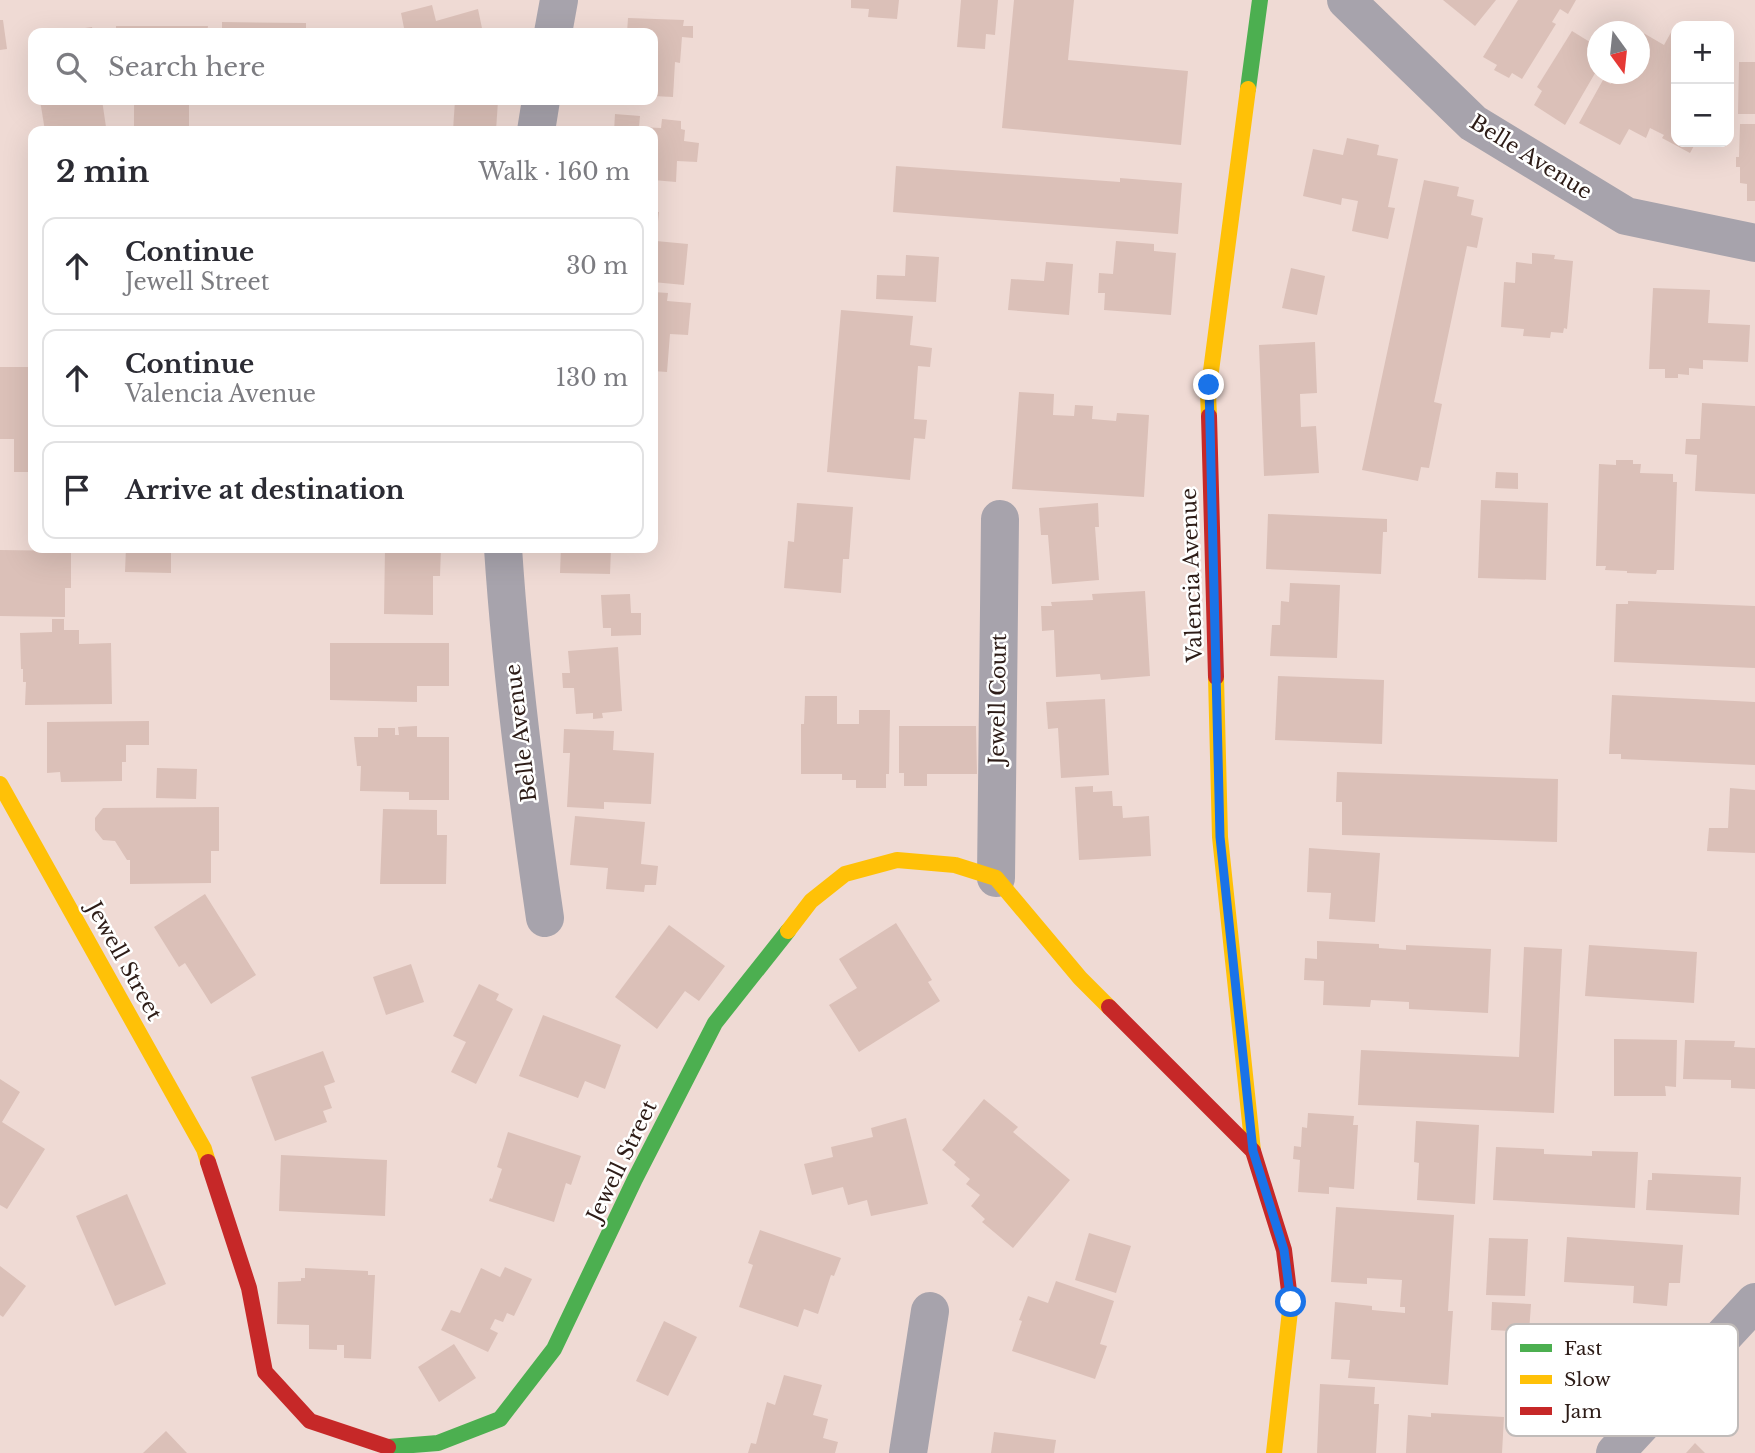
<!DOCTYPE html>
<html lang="en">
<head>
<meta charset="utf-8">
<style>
	body { margin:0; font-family:"Libre Baskerville",serif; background:#f2f2f3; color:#2b2b33 }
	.controls { position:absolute; right:21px; top:21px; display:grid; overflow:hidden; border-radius:14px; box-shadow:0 7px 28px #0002 }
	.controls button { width:63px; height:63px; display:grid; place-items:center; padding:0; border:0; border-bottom:2px solid #e1e1e2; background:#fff; color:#2b2b33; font:35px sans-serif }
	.compass { position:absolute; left:1587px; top:21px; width:63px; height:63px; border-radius:50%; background:#fff; box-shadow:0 7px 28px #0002; rotate:165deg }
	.stop { position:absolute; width:21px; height:21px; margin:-16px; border:5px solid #1a73e8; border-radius:50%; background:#fff }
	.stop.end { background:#1a73e8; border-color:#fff; box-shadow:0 2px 7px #0008 }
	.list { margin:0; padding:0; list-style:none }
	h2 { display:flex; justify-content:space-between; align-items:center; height:91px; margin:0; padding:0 28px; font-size:30px }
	h2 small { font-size:23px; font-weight:400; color:#7c7c81 }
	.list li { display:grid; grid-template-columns:46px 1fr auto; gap:21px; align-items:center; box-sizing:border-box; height:98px; margin:0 14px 14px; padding:0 14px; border:2px solid #e1e1e2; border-radius:14px }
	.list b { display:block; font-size:26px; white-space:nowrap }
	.list p { margin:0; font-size:23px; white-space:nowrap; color:#7c7c81 }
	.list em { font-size:23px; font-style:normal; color:#7c7c81 }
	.icon { flex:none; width:38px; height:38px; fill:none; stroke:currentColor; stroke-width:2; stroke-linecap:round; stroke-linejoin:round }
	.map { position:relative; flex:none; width:1755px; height:1453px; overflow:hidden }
	.search { position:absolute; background:#fff; box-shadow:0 7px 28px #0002; left:28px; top:28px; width:630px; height:77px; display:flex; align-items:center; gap:18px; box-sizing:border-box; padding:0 24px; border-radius:14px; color:#7c7c81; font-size:26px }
	.panel { position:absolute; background:#fff; box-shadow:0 7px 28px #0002; left:28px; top:126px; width:630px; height:427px; border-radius:14px }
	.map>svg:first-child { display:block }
</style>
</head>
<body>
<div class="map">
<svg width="1755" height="1453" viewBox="0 0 1755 1453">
	<rect width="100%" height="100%" fill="#efdad4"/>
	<g fill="#dbc0b8">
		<polygon points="851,0 899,0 897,19 868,17 869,9 851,8"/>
		<polygon points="961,0 998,0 995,35 986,34 985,49 957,47"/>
		<polygon points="1014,0 1074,0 1068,60 1188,71 1181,145 1002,128"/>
		<polygon points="1443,0 1496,0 1475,26"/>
		<polygon points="1518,0 1576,0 1568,14 1560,9 1552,22 1556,24 1522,79 1512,73 1509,78 1494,70 1497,65 1483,57"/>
		<polygon points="432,5 436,21 478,9 483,33 405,33 401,13"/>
		<polygon points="628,18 684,20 683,26 693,26 693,38 682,37 680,63 675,62 673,97 653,96 653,33 627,33"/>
		<polygon points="0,20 3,20 7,49 0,50"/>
		<polygon points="222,22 306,23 306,33 222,33"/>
		<polygon points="116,26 208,26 207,33 116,33"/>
		<polygon points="92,27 93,33 58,33 57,32"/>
		<polygon points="1674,27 1676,28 1676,142 1696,142 1690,153 1662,138 1664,135 1650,128 1646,138 1629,129 1620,145 1579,123 1603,80 1611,84 1617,74 1640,74 1640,31 1664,45"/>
		<polygon points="1572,31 1598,47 1598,68 1565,125 1534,105 1542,91 1537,87"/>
		<polygon points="1739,62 1755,62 1755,114 1738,114"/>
		<polygon points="40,100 102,100 106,127 74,131 45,131"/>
		<rect x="134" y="100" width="55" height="31"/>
		<polygon points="455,100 498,100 496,131 453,131"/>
		<polygon points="615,114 640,116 639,127 661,128 662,119 681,121 681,129 685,130 684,141 699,143 697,162 677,161 676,182 653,180 653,131 614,131"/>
		<polygon points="1740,124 1755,124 1755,201 1747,201 1747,184 1740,183 1740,167 1736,167 1736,157 1739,157"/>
		<polygon points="1347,138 1379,145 1377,155 1398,159 1388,207 1395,208 1388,239 1352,231 1358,201 1342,198 1341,205 1303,196 1313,149 1343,155"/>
		<polygon points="896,166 1120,182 1120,178 1182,183 1178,234 893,212"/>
		<polygon points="1424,180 1459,187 1457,196 1474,200 1471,215 1483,218 1477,248 1467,246 1434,402 1442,404 1429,468 1421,467 1418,481 1362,470"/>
		<polygon points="653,212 659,212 656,241 688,244 684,285 653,282"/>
		<polygon points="1116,241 1154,244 1154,251 1176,253 1171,315 1104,310 1105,293 1098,293 1099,273 1113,274"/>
		<polygon points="1532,253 1555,255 1554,259 1573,261 1567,329 1564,328 1563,333 1551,332 1550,338 1523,336 1524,329 1501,327 1504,282 1515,283 1516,262 1532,264"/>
		<polygon points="906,255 939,257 936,302 876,299 877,275 905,276"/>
		<polygon points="1046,262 1073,264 1069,315 1008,310 1011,279 1044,281"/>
		<polygon points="1291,268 1325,276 1317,315 1282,308"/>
		<polygon points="1653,288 1710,290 1708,323 1750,325 1748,362 1703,360 1703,369 1689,368 1689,375 1678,374 1678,378 1665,378 1665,369 1649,369"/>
		<polygon points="653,292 668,293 667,301 691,303 688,335 670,334 667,372 653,371"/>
		<polygon points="841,310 913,316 910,345 932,348 930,367 918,366 914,419 927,420 925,439 914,438 910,480 827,472"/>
		<polygon points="1315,342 1317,393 1300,394 1301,427 1316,426 1319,473 1264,476 1259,345"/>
		<polygon points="0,367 33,367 33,472 14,472 14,439 0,439"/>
		<polygon points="1019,392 1054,394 1053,415 1074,416 1075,405 1093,406 1092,419 1116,421 1117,413 1149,415 1144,497 1012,489"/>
		<polygon points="1702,403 1755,406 1755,494 1695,491 1697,455 1685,454 1686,439 1700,439"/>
		<polygon points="1616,460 1633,460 1633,464 1641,464 1640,473 1673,474 1673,482 1677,482 1674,570 1657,570 1656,574 1627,573 1627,571 1605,570 1606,566 1596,566 1599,464 1616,465"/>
		<polygon points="1496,472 1518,473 1518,489 1495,488"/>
		<polygon points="1481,500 1548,503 1546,580 1478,578"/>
		<polygon points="797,503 853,507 849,559 843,559 841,593 784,588 788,541 794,542"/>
		<polygon points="1098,503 1099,527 1095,527 1099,580 1052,584 1048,535 1041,535 1039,508"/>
		<polygon points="1268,514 1387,519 1387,532 1383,532 1381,574 1266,569"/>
		<polygon points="126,548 171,548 171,573 125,572"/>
		<polygon points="385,548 441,548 440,576 433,576 433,615 384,614"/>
		<polygon points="561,548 611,548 610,574 560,573"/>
		<polygon points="0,550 71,551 71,588 65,588 65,617 0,616"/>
		<polygon points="1290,583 1340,585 1337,658 1270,656 1272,625 1280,625 1281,601 1289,602"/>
		<polygon points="1145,591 1150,676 1101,680 1100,674 1056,677 1054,630 1042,631 1041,606 1052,606 1051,602 1093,600 1092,594"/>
		<polygon points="630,594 631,613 641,613 641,635 611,636 611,628 603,628 601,595"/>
		<polygon points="1628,601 1755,606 1755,668 1614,662 1616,604 1628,604"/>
		<polygon points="52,619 64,619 64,630 79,630 79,644 111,643 112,704 25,705 26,682 23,682 23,669 21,669 20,633 52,632"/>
		<polygon points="330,643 449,643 449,686 417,686 417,702 330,700"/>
		<polygon points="618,647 622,711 602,713 603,718 593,719 593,713 576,714 574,688 563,688 562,673 570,673 568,651"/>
		<polygon points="1278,676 1384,680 1382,744 1275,740"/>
		<polygon points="1612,695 1755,702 1755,765 1621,759 1621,754 1609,754"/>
		<polygon points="805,696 837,696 837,724 859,724 859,710 890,710 889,774 886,774 886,788 856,788 856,780 842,780 842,774 801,774 801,724 804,724"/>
		<polygon points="1105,699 1109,775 1061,778 1058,728 1048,729 1046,702"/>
		<polygon points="149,721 149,745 126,745 126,762 122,762 122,781 61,782 60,772 47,773 47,722"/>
		<polygon points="417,726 417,737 449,737 449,800 409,800 409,792 360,791 361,766 357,766 354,737 378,737 378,728 395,728 395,735 399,735 398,727"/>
		<polygon points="899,726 976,726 977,774 927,774 927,786 904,786 904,773 899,773"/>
		<polygon points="564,729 614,731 613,750 654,753 651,804 604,802 604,809 567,807 570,753 563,753"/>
		<polygon points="157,768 197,769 196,799 156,798"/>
		<polygon points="1337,772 1558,779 1557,842 1342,835 1342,802 1336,802"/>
		<polygon points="1093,786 1093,792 1112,791 1113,806 1122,806 1123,818 1149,816 1151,856 1079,860 1075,787"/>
		<polygon points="1730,788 1755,790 1755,853 1707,851 1709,828 1728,828"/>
		<polygon points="219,807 219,851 211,851 211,883 130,884 130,860 127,860 115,841 103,840 95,830 95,818 103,808"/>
		<polygon points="383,809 437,810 437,835 447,835 446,884 380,884"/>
		<polygon points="575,816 645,822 641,864 658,866 656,885 645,885 644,892 606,889 608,868 570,865"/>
		<polygon points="1309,848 1380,853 1375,922 1329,919 1331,893 1307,892"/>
		<polygon points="205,894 256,975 211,1004 185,963 179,967 154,927"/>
		<polygon points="896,923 932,980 928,982 940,1001 859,1052 829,1005 857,988 839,959"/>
		<polygon points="669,925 725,966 699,1001 685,991 657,1029 615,997"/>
		<polygon points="1317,941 1379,944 1379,948 1406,950 1406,945 1491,949 1488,1013 1409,1009 1409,1002 1371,1000 1370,1007 1323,1005 1324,981 1304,980 1305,958 1317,959"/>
		<polygon points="1589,945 1697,952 1694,1003 1585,996"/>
		<polygon points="1524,947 1562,949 1554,1113 1358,1105 1361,1050 1519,1057"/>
		<polygon points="411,964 424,1002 386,1015 373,977"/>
		<polygon points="479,984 499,994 496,1000 513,1009 476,1084 451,1072 466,1042 453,1036"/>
		<polygon points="543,1015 621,1045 605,1089 585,1081 578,1098 519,1076"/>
		<polygon points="1614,1039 1677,1040 1676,1087 1665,1086 1666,1096 1614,1096"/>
		<polygon points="1685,1040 1735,1041 1734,1047 1755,1048 1755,1089 1731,1088 1731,1080 1683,1079"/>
		<polygon points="323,1051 335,1082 324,1086 332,1108 323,1111 327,1122 275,1141 251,1077"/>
		<polygon points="0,1079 20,1092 2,1122 45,1149 7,1209 0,1205"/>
		<polygon points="984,1099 1018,1127 1013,1132 1070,1180 1013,1248 982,1222 985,1219 971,1206 980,1195 966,1184 970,1179 954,1165 956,1162 942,1150"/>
		<polygon points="1308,1113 1354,1116 1353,1125 1358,1125 1354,1189 1329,1187 1329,1194 1298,1192 1300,1160 1293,1159 1294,1146 1301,1147 1302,1127 1307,1128"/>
		<polygon points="906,1118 928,1204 871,1216 867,1200 848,1205 843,1187 812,1195 804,1164 833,1157 831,1147 873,1137 871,1128"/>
		<polygon points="1416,1121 1479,1125 1475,1204 1417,1200 1419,1163 1414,1162"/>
		<polygon points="508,1132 581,1156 571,1185 566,1183 554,1222 489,1201 490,1198 492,1199 502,1169 497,1167"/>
		<polygon points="1496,1147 1544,1149 1544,1154 1592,1156 1592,1151 1638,1152 1635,1208 1493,1200"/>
		<polygon points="281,1155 387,1160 385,1216 279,1211"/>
		<polygon points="1652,1173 1741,1177 1739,1215 1646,1210 1648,1180 1652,1180"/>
		<polygon points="127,1194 166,1284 115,1306 76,1216"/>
		<polygon points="1336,1207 1454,1215 1448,1311 1453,1311 1448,1385 1348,1378 1350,1360 1331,1359 1335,1302 1372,1306 1372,1310 1405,1313 1405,1307 1400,1307 1402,1280 1367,1278 1367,1284 1331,1282"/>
		<polygon points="760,1230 841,1258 834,1276 831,1275 818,1314 804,1309 798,1327 739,1307 753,1265 748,1263"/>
		<polygon points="1089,1233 1131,1246 1116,1293 1075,1280"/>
		<polygon points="1567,1237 1683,1245 1680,1283 1669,1283 1667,1306 1633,1303 1634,1286 1564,1282"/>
		<polygon points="1489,1238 1528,1239 1525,1296 1486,1295"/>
		<polygon points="0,1266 26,1286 3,1317 0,1315"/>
		<polygon points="505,1267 532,1279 514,1316 507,1313 503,1322 495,1319 490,1329 498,1333 488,1352 441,1330 451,1310 460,1313 481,1268 500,1277"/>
		<polygon points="305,1268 368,1271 368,1275 375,1275 371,1359 344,1358 344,1345 337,1345 337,1350 309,1349 309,1325 277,1324 278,1282 301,1281 301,1278 305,1278"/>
		<polygon points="1056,1281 1114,1301 1100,1344 1107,1346 1095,1379 1012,1351 1022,1321 1019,1320 1028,1296 1048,1303"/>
		<polygon points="1492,1302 1531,1304 1529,1332 1491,1330"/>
		<polygon points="664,1321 697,1337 668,1396 636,1381"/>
		<polygon points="454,1344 476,1378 439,1402 418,1367"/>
		<polygon points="784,1375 822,1385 813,1415 828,1419 823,1438 838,1442 835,1453 748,1453 751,1443 756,1444 767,1402 775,1405"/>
		<polygon points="1320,1384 1375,1387 1374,1404 1379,1404 1376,1453 1317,1453"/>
		<polygon points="1431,1413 1504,1417 1502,1453 1406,1453 1408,1415 1431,1417"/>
		<polygon points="166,1431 187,1453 143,1453"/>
		<polygon points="994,1432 1056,1440 1054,1453 991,1453"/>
		<polygon points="1695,1443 1705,1453 1686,1453"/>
	</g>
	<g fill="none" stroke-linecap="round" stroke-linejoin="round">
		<g stroke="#a7a3ac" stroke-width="38">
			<polyline points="1346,0 1473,123 1626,216 1755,243"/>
			<polyline points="553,33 559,0"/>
			<polyline points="536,131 541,100"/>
			<path d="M503,548C511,671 527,795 545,918"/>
			<polyline points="996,878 1000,519"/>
			<polyline points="908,1453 930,1311"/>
			<polyline points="1615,1453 1755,1302"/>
		</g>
		<g stroke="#4caf50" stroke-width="16">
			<polyline points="1248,89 1260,0"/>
			<polyline points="388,1447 438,1443 500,1419 554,1349 635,1179 715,1023 788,931"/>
		</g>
		<g stroke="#ffc107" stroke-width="16">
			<polyline points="1209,416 1208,394 1248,89"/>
			<polyline points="1216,677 1220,837 1253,1151"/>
			<polyline points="0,784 204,1149 208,1162"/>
			<polyline points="788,931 811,901 845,874 897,860 955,865 996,878 1080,978 1109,1007"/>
			<polyline points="1274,1453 1291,1302 1289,1291"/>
		</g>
		<g stroke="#c62828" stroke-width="16">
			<polyline points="1209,416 1216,677"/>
			<polyline points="1109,1007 1253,1151 1284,1250 1289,1291"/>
			<polyline points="208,1162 249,1288 265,1372 310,1421 388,1447"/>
		</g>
	</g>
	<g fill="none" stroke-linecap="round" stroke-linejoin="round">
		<polyline stroke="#1a73e8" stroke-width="9" points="1209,385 1220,837 1253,1151 1284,1250 1291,1302"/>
	</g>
	<g text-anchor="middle" stroke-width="5" stroke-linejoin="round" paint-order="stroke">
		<g font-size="21" fill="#2d1c17" stroke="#fff">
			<text transform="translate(1531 157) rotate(32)" y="7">Belle Avenue</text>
			<text transform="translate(1192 575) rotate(-92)" y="7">Valencia Avenue</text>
			<text transform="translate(998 699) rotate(-89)" y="7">Jewell Court</text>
			<text transform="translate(521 733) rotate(-97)" y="7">Belle Avenue</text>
			<text transform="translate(124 961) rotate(61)" y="7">Jewell Street</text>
			<text transform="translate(622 1161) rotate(-64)" y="7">Jewell Street</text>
		</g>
	</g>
	<rect x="1506" y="1324" width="232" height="112" rx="10" fill="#fff" stroke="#c0bbb9" stroke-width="2"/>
	<rect x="1520" y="1344" width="32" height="8" fill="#4caf50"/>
	<rect x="1520" y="1375" width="32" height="9" fill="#ffc107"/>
	<rect x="1520" y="1407" width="32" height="8" fill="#c62828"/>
	<g font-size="19" fill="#2d1c17">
		<text x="1564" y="1355">Fast</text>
		<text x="1564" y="1386">Slow</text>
		<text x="1564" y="1418">Jam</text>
	</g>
</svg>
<div class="controls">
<button>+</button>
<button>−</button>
</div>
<svg class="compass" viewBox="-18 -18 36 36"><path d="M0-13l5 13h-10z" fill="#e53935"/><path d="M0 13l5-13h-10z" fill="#7c7c81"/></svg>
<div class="stop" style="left:1291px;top:1302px"></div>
<div class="stop end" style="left:1209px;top:385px"></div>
<div class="search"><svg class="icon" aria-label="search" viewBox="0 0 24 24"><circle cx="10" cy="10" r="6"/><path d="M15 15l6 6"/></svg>Search here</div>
<section class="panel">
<h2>2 min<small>Walk · 160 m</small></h2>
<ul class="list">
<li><svg class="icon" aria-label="ahead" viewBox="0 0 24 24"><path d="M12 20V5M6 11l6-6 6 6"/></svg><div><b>Continue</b><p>Jewell Street</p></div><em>30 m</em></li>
<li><svg class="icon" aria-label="ahead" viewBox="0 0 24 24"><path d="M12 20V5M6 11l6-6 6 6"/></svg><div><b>Continue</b><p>Valencia Avenue</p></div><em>130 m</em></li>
<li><svg class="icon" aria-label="arrive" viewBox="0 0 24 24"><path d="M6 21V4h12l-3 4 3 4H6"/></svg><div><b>Arrive at destination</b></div></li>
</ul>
</section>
</div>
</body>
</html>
